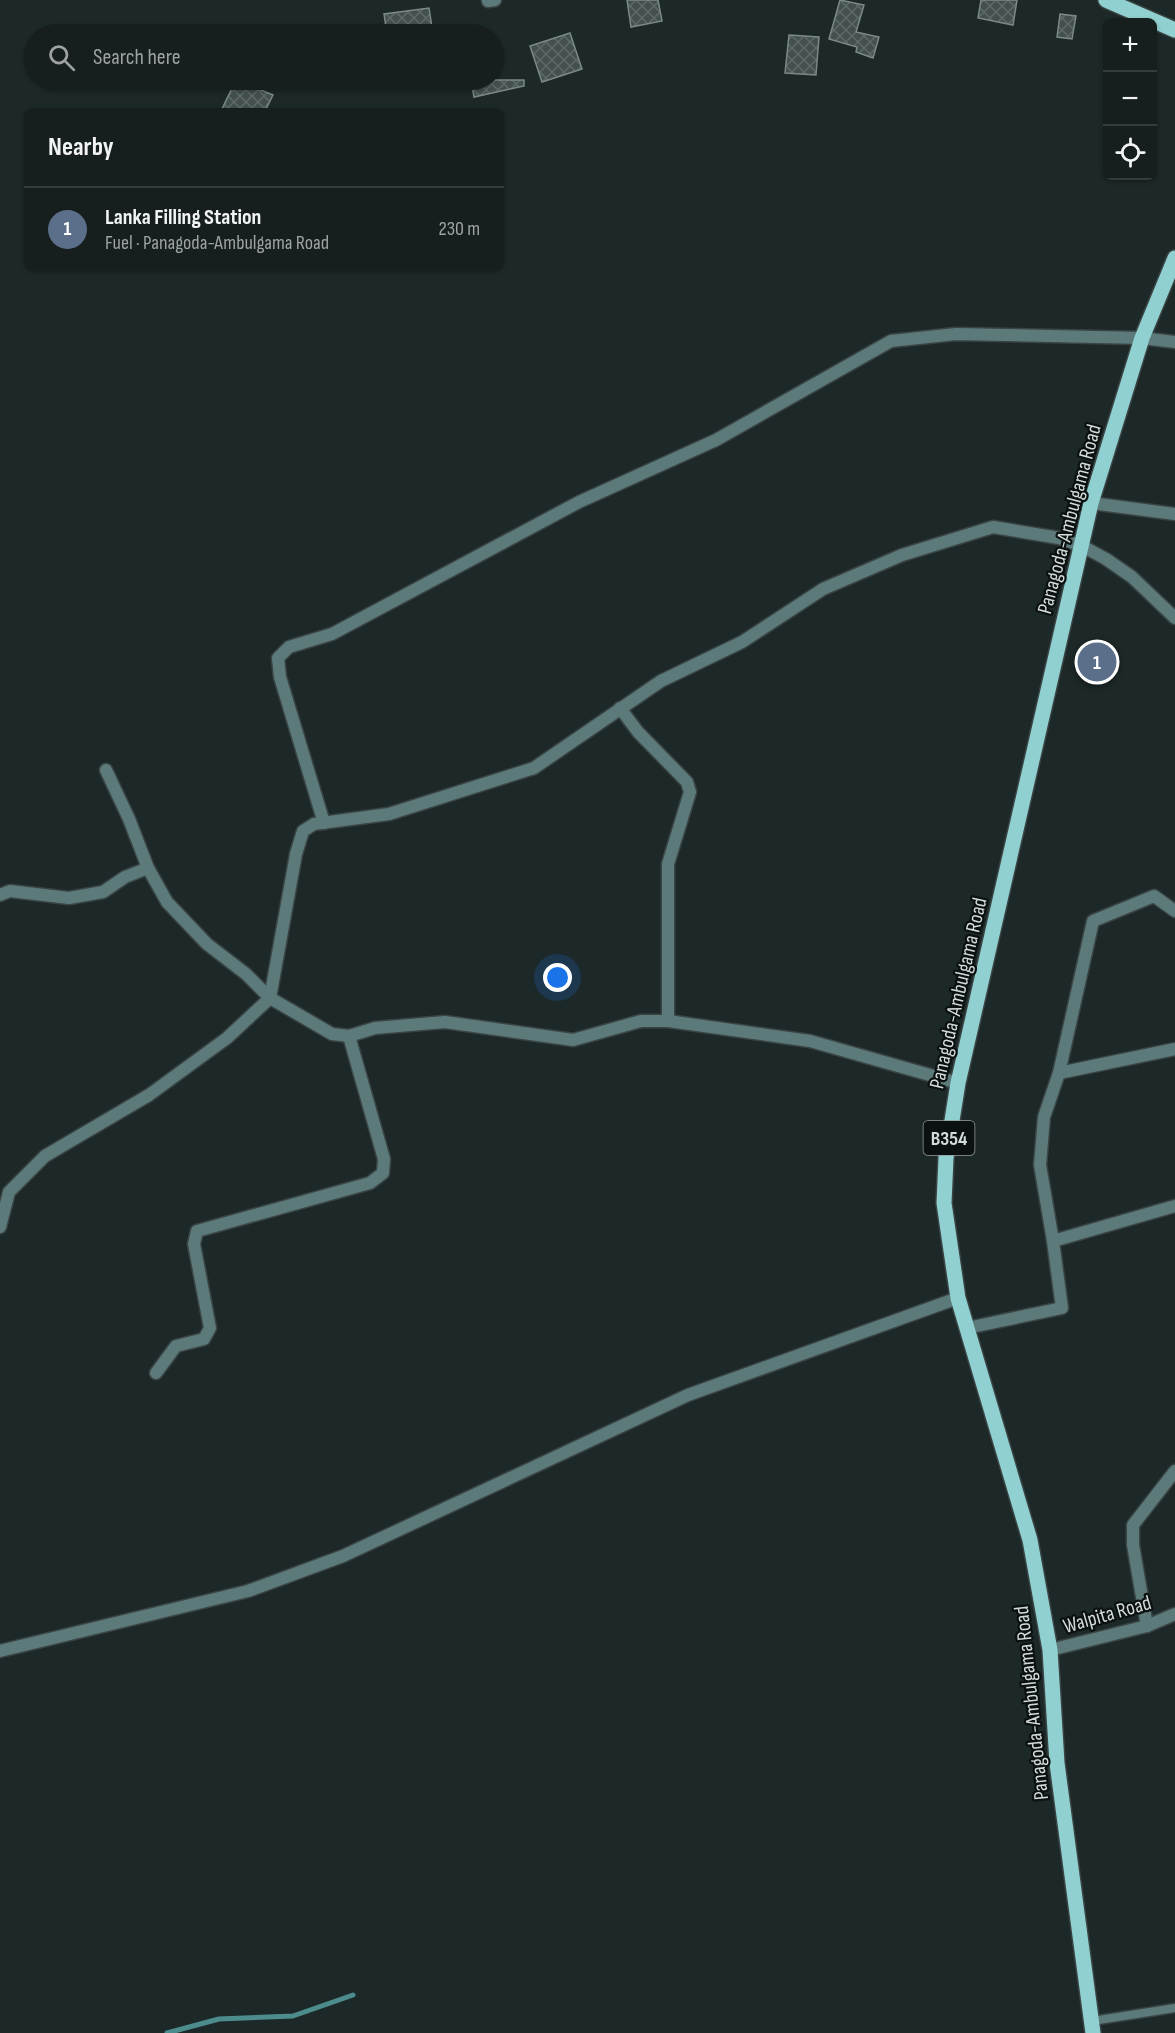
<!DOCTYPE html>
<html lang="en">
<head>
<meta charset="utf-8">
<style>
	body { margin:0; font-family:"Sofia Sans Condensed",sans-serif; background:#1f2727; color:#f1f3f6 }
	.controls { position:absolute; right:18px; top:18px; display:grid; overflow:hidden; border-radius:9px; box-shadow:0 2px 4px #0004 }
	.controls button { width:54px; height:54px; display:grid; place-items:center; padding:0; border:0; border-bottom:2px solid #353c3c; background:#161e1e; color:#f1f3f6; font:30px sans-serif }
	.you { position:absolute; left:558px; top:978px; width:21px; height:21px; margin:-15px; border:4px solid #fff; border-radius:50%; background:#1a73e8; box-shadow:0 0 0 9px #1a73e833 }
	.badge { display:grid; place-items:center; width:39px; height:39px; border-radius:50%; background:#f49b9f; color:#fff; font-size:20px; font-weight:700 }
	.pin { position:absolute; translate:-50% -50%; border:3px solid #fff; box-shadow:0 2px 6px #0006 }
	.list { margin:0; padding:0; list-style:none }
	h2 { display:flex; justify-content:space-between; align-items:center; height:78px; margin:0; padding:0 24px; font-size:26px }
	h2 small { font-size:20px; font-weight:400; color:#9ea2a4 }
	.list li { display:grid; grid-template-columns:39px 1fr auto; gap:18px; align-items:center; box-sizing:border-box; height:84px; padding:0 24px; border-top:2px solid #353c3c }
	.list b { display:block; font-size:22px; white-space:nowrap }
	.list p { margin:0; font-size:20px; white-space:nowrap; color:#9ea2a4 }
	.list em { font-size:20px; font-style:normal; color:#9ea2a4 }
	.icon { flex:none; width:33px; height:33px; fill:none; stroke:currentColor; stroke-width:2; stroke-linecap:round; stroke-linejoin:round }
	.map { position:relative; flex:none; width:1175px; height:2033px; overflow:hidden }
	.search { position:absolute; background:#161e1e; box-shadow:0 2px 4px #0004; left:24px; top:24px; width:480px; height:66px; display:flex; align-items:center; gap:15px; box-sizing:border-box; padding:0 21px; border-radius:33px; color:#9ea2a4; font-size:22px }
	.panel { position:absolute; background:#161e1e; box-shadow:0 2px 4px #0004; left:24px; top:108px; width:480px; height:162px; border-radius:9px }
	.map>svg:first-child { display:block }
</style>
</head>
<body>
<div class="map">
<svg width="1175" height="2033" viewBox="0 0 1175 2033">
	<defs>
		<pattern id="building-cross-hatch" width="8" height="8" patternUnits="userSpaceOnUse" patternTransform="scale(1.5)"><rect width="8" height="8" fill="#445050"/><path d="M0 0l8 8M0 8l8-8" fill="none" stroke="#5e6969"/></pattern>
	</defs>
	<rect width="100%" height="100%" fill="#1d2828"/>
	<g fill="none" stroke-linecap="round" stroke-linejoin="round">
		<polyline stroke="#4d8c8c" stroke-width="5" points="167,2033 219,2019 293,2016 353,1995"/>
	</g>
	<g fill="url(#building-cross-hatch)" stroke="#7b8988" stroke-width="1.5">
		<polygon points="627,0 658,0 662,21 631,27"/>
		<polygon points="840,0 864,5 856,32 879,37 873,58 856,52 857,47 829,39"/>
		<polygon points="981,0 1017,0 1013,25 978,18"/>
		<polygon points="429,8 433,34 387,34 384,14"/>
		<polygon points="1060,14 1076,16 1072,39 1057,37"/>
		<polygon points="570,33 582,69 542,82 530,46"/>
		<polygon points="789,35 819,37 816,75 785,73"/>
		<polygon points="236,80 273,95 265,111 221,111"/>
		<polygon points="471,80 524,80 524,86 474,97"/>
	</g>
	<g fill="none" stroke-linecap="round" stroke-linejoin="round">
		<g stroke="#3a4444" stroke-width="11">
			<polyline id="service" points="1092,2021 1175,2008"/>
		</g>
		<g stroke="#3a4444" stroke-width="15">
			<g id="minor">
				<polyline points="488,1 495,0"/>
				<polyline points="1091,503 1175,514"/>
				<polyline points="620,708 638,732 687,782 690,792 668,864 668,1021"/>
				<polyline points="106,770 129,819 148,868 167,902 207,944 246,974 270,998 332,1034 349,1036 375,1028 445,1022 573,1040 641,1021 668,1021 810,1041 958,1083"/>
				<polyline points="324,823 280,677 278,658 289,647 332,634 579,502 716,440 891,341 956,334 1142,338 1175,342"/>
				<polyline points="0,895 10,891 69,898 103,892 125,877 148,868"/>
				<polyline points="1059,1073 1175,1049"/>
				<polyline points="0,1227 9,1192 45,1156 149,1095 227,1038 270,998 296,854 303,831 314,824 389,814 534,768 661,681 742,642 823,589 902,555 993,527 1059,538 1082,546 1106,559 1132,577 1175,618"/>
				<polyline points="1053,1241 1040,1165 1044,1117 1059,1073 1093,921 1154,896 1175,911"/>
				<polyline points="967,1328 1062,1308 1053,1241 1175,1206"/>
				<polyline points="156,1373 176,1346 204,1339 210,1328 194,1244 197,1231 370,1183 383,1173 384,1159 349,1036"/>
				<polyline points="1147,1626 1133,1545 1133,1525 1175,1471"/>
				<polyline points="1050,1650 1147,1626 1175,1614"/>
				<polyline points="0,1651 248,1591 343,1556 688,1395 958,1298"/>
			</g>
		</g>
		<g stroke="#3a4444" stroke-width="18">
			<g id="primary">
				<polyline points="1106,0 1175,30"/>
				<polyline points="1093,2033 1057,1763 1050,1650 1030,1540 958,1298 944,1203 946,1158 958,1083 1091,503 1142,338 1175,258"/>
			</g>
		</g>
		<use href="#service" stroke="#5c7a7a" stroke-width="8"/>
		<use href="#minor" stroke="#5c7a7a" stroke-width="12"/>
		<use href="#primary" stroke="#90d0d0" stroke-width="15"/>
	</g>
	<g text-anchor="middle" stroke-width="4.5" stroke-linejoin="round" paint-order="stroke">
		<rect fill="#0b1010" stroke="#979d9d" stroke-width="1.5" x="923.5" y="1121" width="51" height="34" rx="4.5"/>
		<g font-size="20" font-weight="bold" fill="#d3dada">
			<text x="949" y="1145">B354</text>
		</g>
		<g font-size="21" fill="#d3dada" stroke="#0b1010">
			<text transform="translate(1069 519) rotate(-75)" y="7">Panagoda-Ambulgama Road</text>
			<text transform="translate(958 993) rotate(-77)" y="7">Panagoda-Ambulgama Road</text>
			<text transform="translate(1107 1614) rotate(-16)" y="7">Walpita Road</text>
			<text transform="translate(1031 1703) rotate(-96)" y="7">Panagoda-Ambulgama Road</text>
		</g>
	</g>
</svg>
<div class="controls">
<button>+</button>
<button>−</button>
<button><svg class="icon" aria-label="locate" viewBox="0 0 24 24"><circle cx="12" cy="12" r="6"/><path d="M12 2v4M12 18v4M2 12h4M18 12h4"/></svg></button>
</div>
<div class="you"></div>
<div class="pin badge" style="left:1097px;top:662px;background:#5c6f8a">1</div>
<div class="search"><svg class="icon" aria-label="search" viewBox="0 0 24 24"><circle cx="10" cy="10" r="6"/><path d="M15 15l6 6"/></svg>Search here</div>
<section class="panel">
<h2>Nearby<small></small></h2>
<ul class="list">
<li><span class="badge" style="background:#5c6f8a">1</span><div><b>Lanka Filling Station</b><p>Fuel · Panagoda-Ambulgama Road</p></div><em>230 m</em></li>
</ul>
</section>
</div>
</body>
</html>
